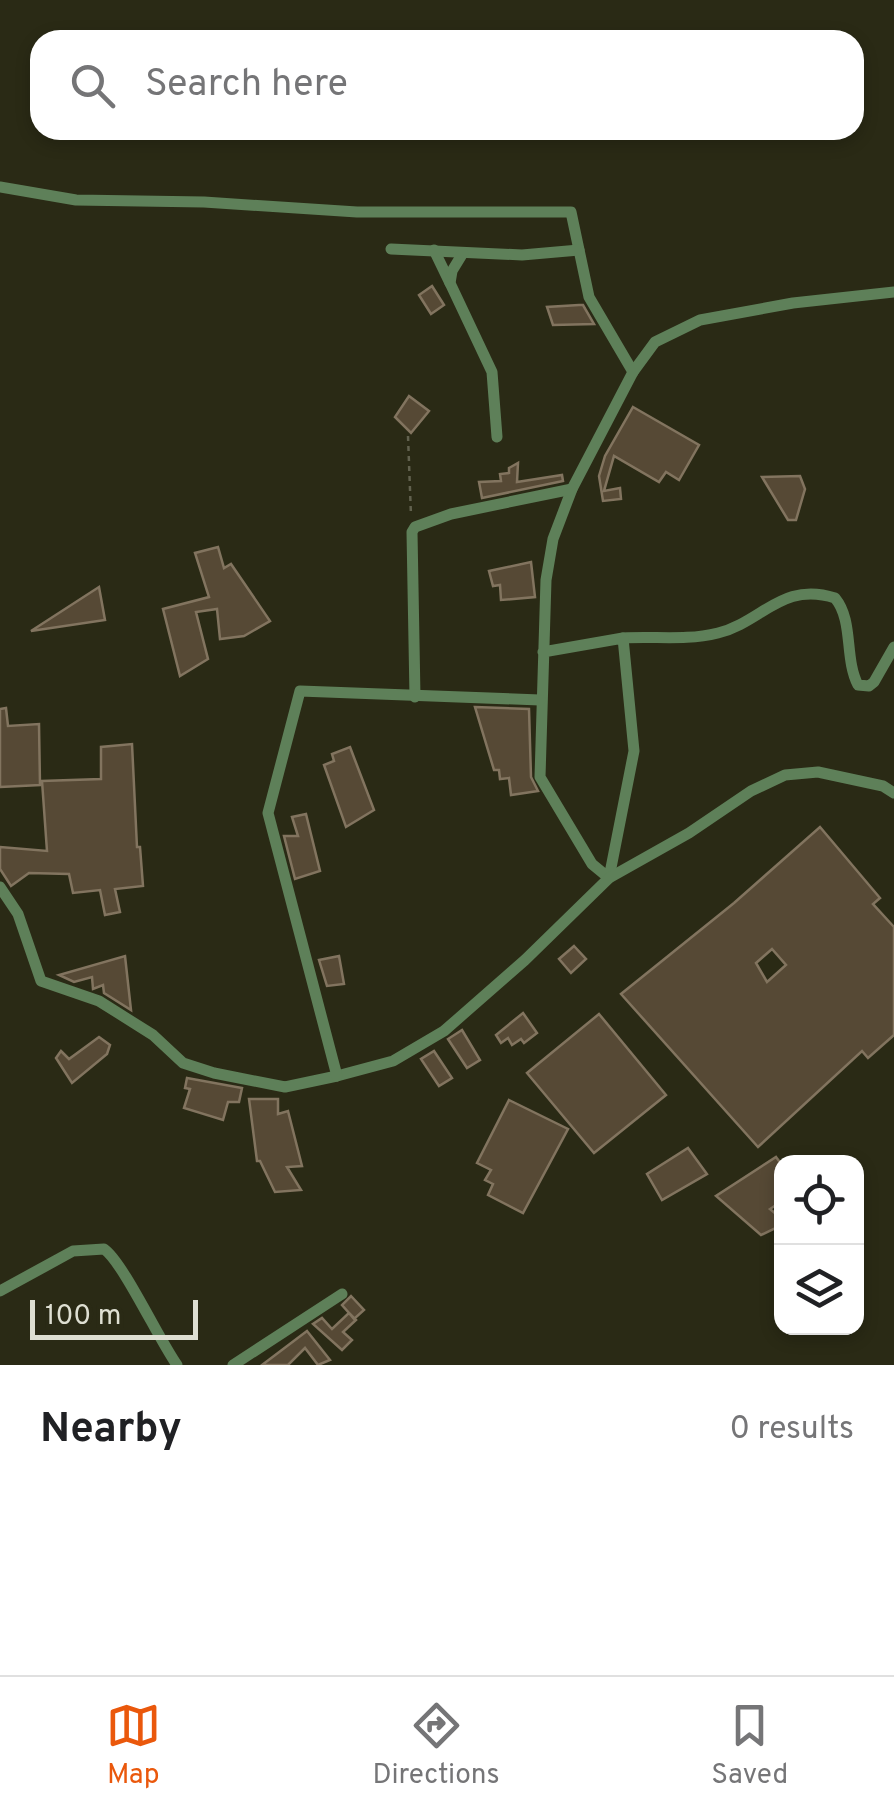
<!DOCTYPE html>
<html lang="en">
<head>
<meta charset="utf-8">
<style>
	body { margin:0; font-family:Overpass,sans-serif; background:#f2f2f2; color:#202124 }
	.controls { position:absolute; right:30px; bottom:30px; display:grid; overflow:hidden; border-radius:20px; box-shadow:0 5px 15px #0003 }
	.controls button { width:90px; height:90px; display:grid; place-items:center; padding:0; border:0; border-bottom:2px solid #e0e0e0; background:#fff; color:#202124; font:50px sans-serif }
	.scale { position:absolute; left:30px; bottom:25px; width:168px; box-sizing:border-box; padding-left:10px; border:5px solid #dedfd2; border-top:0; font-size:28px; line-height:35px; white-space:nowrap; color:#dedfd2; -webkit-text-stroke:8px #2a2a15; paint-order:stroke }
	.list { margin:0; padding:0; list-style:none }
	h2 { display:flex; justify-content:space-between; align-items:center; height:130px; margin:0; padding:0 40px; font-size:42px }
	h2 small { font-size:32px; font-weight:400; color:#757577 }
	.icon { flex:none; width:55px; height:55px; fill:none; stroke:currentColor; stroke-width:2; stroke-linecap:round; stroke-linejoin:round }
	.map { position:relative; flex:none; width:894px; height:1365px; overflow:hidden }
	.search { position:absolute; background:#fff; box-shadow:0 5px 15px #0003; left:30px; right:30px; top:30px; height:110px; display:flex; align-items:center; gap:25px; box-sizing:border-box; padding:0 35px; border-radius:30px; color:#757577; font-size:38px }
	.sheet { height:310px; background:#fff }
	nav { display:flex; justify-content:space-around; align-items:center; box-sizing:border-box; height:140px; border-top:2px solid #e0e0e0; background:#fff; font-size:28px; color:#757577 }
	nav a { display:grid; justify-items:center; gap:5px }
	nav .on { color:#ea580c }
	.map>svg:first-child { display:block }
</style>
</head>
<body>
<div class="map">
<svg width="894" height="1365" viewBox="0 0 894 1365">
	<rect width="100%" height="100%" fill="#2a2a15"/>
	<g fill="#564935" stroke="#82745f" stroke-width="2.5" fill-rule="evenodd">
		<polygon points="432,286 444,305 431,314 419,295"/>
		<polygon points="579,305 583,305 594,324 553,325 547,307"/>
		<polygon points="409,396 429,411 411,433 395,417"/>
		<polygon points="633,407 699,445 679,480 666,472 659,482 614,456 604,491 620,488 621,499 603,501 599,476 605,456"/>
		<polygon points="518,463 517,482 562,475 563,481 482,498 479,482 501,481 500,474 509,473 509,468"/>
		<polygon points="800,476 805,489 796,520 788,520 762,477"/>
		<polygon points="218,547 224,568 231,564 270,621 244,636 220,639 217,609 196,612 208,659 180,676 163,609 209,597 195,553"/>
		<polygon points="531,562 535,597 501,600 500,585 493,586 489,571"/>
		<polygon points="99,587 105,620 31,631"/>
		<polygon points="475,707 529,709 531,777 538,791 511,795 509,778 500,779 499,770 494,770"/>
		<polygon points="6,708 8,726 39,724 40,785 0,787 0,709"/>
		<polygon points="132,744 137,847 140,847 143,886 115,889 120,912 105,915 100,890 73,893 69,874 29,873 11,886 0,869 0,847 47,851 42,781 101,779 101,747"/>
		<polygon points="350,747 374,810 346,827 324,765 334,761 332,754"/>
		<polygon points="306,814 320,871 295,879 284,836 298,836 292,817"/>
		<path d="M820,827L880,898L873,904L894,927V1035L868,1058L862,1051L758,1147L621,994L734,903ZM772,949L786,965L767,982L756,963Z"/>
		<polygon points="574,946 586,959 571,973 559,959"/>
		<polygon points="125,956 131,1010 104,993 103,985 93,989 92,977 74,982 59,975"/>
		<polygon points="339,956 344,984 327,986 319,960"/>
		<polygon points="523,1013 537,1033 524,1043 521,1039 512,1045 508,1038 501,1043 496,1035"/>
		<polygon points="599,1014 666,1095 594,1153 527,1073"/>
		<polygon points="462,1030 480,1060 467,1068 448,1039"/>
		<polygon points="99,1037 110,1045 107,1054 72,1083 56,1058 61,1051 69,1059"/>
		<polygon points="434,1051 452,1078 439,1086 421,1059"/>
		<polygon points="187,1078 242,1088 239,1102 228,1102 223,1120 184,1108 190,1089 185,1088"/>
		<polygon points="249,1099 278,1099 278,1114 288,1111 302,1166 287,1167 301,1190 275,1192 260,1161 257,1161"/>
		<polygon points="509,1100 568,1129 523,1213 488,1195 493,1184 485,1180 491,1170 477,1163"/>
		<polygon points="688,1148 707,1174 662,1200 647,1174"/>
		<polygon points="776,1157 782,1165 782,1201 770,1209 782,1219 782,1225 761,1235 716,1196"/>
		<polygon points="351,1296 364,1310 354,1319 349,1313 356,1320 343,1332 352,1340 342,1350 313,1324 322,1318 332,1329 349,1313 342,1305"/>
		<polygon points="307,1331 330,1360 318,1365 305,1348 288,1365 262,1365"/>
	</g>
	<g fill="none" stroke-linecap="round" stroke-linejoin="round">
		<polyline stroke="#61614e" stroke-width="2.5" stroke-dasharray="5 5" stroke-linecap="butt" points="408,436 411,516"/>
		<g stroke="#5e8059" stroke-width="11">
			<polyline points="0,187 76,200 204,202 357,212 571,212 589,297 633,372"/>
			<polyline points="391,249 522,255 579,250"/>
			<polyline points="434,250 450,283"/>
			<polyline points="463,253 452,271 450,283 492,372 497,437"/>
			<path d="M623,638C656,636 685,641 718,633C762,622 782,581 835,598C854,621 844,658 858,685L869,686L874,682L894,647"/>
			<polyline points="543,652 623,638 634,751 609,878 592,864 540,777 546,580 553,539 572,489 633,372 655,342 700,320 793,303 894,292"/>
			<polyline points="415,697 412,532 415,527 451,514 572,489"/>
			<polyline points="0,887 18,914 41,981 99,1001 153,1035 183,1063 214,1073 285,1087 337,1076 393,1061 444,1031 525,960 609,878 689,833 751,791 785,775 818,772 883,786 894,793"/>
			<polyline points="337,1076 268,813 300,691 540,700"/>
			<path d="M0,1291L73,1251L104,1249C123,1262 159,1340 177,1365"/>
			<polyline points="233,1365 342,1294"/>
		</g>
	</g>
</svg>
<div class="controls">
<button><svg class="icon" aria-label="locate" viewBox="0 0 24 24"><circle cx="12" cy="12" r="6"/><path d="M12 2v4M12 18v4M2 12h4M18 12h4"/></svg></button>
<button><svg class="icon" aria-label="layers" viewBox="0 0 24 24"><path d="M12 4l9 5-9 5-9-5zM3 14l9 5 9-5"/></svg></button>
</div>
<div class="scale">100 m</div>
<div class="search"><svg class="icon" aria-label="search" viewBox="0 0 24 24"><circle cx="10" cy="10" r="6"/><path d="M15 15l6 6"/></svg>Search here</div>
</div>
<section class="sheet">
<h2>Nearby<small>0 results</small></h2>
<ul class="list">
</ul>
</section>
<nav>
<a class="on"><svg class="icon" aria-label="map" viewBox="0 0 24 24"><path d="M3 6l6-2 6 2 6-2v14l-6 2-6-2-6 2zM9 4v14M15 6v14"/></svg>Map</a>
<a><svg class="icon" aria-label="directions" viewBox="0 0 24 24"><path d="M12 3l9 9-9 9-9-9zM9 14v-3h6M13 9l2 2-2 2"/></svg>Directions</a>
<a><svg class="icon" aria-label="saved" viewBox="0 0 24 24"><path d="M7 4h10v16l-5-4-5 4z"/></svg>Saved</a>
</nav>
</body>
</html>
